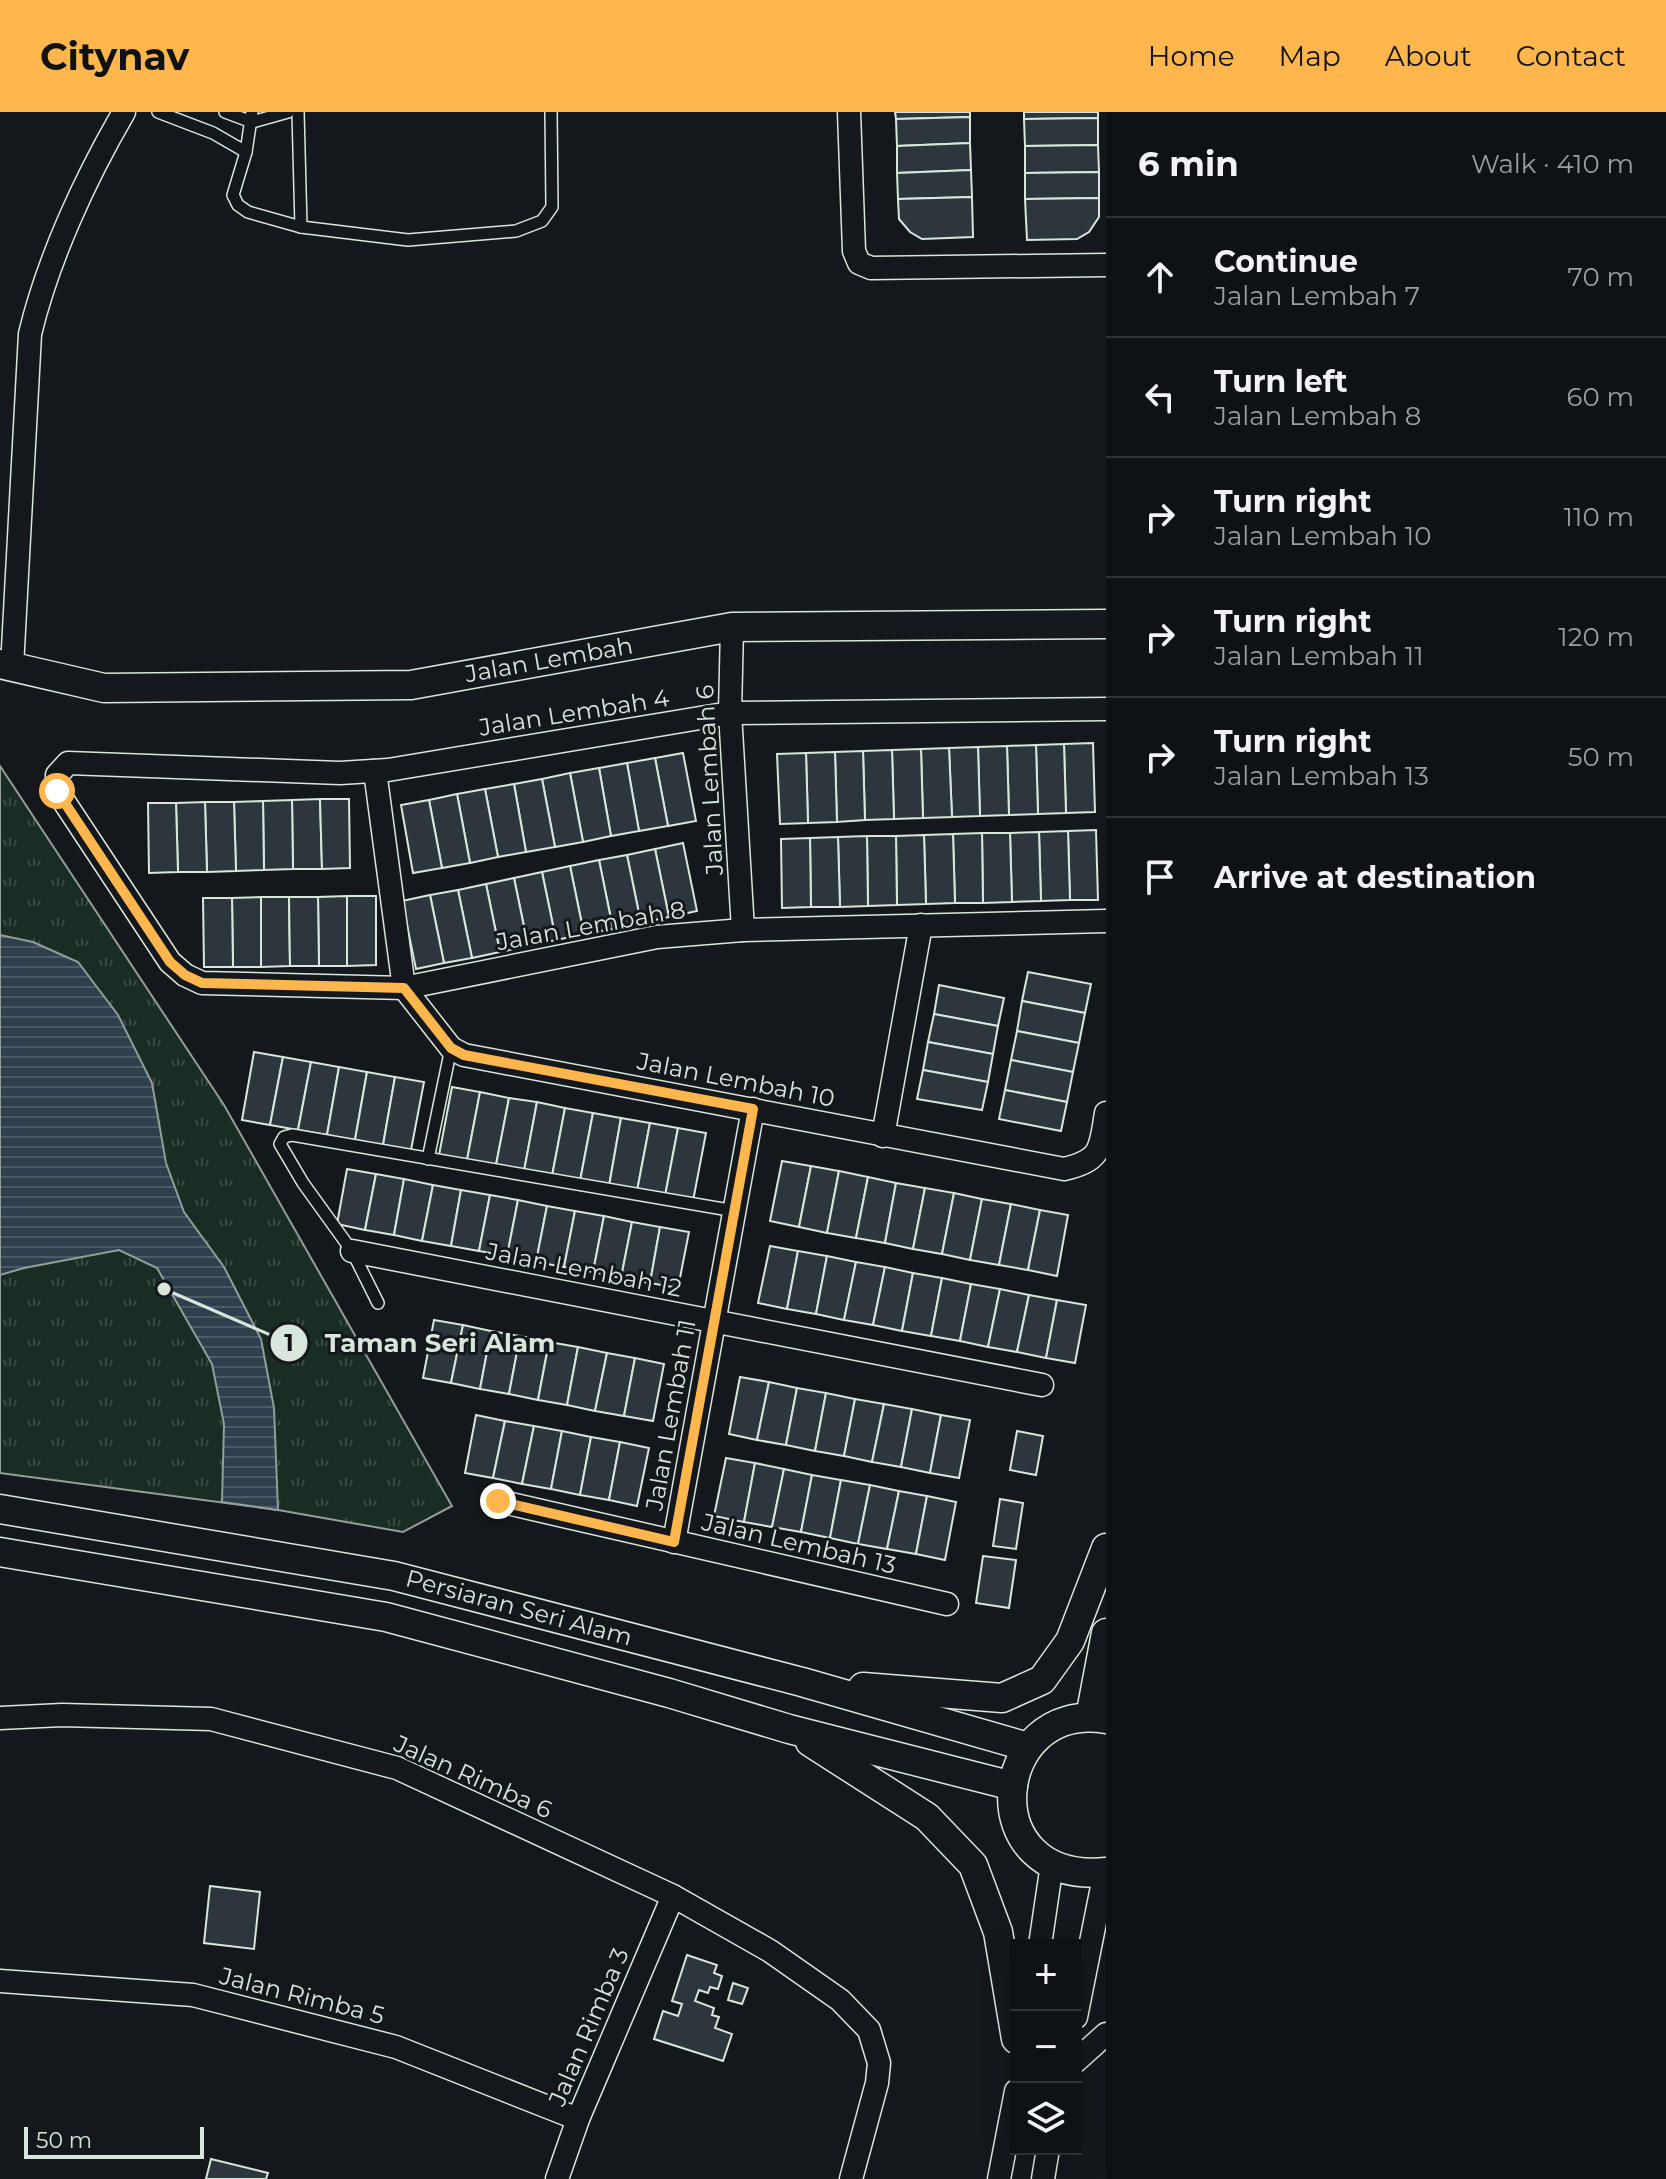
<!DOCTYPE html>
<html lang="en">
<head>
<meta charset="utf-8">
<style>
	body { margin:0; font-family:Montserrat,sans-serif; background:#1d2022; color:#f1f3f6 }
	.controls { position:absolute; right:24px; bottom:24px; display:grid; overflow:hidden; border-radius:0px; box-shadow:0 8px 32px #0002 }
	.controls button { width:72px; height:72px; display:grid; place-items:center; padding:0; border:0; border-bottom:2px solid #2f3234; background:#0f1215; color:#f1f3f6; font:40px sans-serif }
	.scale { position:absolute; left:24px; bottom:20px; width:180px; box-sizing:border-box; padding-left:8px; border:4px solid #d8e6dc; border-top:0; font-size:22px; line-height:28px; white-space:nowrap; color:#d8e6dc; -webkit-text-stroke:6px #14181c; paint-order:stroke }
	.stop { position:absolute; width:24px; height:24px; margin:-18px; border:6px solid #ffb74d; border-radius:50%; background:#fff }
	.stop.end { background:#ffb74d; border-color:#fff; box-shadow:0 2px 8px #0008 }
	.list { margin:0; padding:0; list-style:none }
	h2 { display:flex; justify-content:space-between; align-items:center; height:104px; margin:0; padding:0 32px; font-size:34px }
	h2 small { font-size:26px; font-weight:400; color:#9b9ea0 }
	.list li { display:grid; grid-template-columns:52px 1fr auto; gap:24px; align-items:center; box-sizing:border-box; height:120px; padding:0 32px; border-top:2px solid #2f3234 }
	.list b { display:block; font-size:30px; white-space:nowrap }
	.list p { margin:0; font-size:26px; white-space:nowrap; color:#9b9ea0 }
	.list em { font-size:26px; font-style:normal; color:#9b9ea0 }
	.icon { flex:none; width:44px; height:44px; fill:none; stroke:currentColor; stroke-width:2; stroke-linecap:round; stroke-linejoin:round }
	.map { position:relative; flex:none; width:1106px; height:2067px; overflow:hidden }
	header { display:flex; align-items:center; gap:48px; box-sizing:border-box; height:112px; padding:0 40px; background:#ffb74d; color:#111 }
	header strong { font-size:38px }
	nav { display:flex; gap:44px; margin-inline-start:auto; font-size:28px }
	main { display:flex }
	aside { flex:1; background:#0f1215 }
	.map>svg:first-child { display:block }
</style>
</head>
<body>
<header>
<strong>Citynav</strong>
<nav><a>Home</a><a>Map</a><a>About</a><a>Contact</a></nav>
</header>
<main>
<div class="map">
<svg width="1106" height="2067" viewBox="0 0 1106 2067">
	<defs>
		<pattern id="park-tufts" width="24" height="20" patternUnits="userSpaceOnUse" patternTransform="scale(2)"><rect width="24" height="20" fill="#1a2d24"/><path d="M3 7l-1-3M5 7V3M7 7l1-3M15 17l-1-3M17 17v-4M19 17l1-3" fill="none" stroke="#3b4b43"/></pattern>
		<pattern id="water-rules" width="6" height="5" patternUnits="userSpaceOnUse" patternTransform="scale(2)"><rect width="6" height="5" fill="#2f3f4d"/><path d="M0 2.5h6" fill="none" stroke="#4c5b66"/></pattern>
	</defs>
	<rect width="100%" height="100%" fill="#14181c"/>
	<polygon fill="url(#park-tufts)" stroke="#939e99" stroke-width="2" points="0,654 224,993 452,1394 403,1420 278,1398 0,1361"/>
	<polygon fill="url(#water-rules)" stroke="#939e99" stroke-width="2" points="0,823 33,830 78,850 118,903 152,971 166,1051 184,1100 224,1155 261,1227 274,1296 278,1398 222,1390 224,1312 212,1252 157,1156 119,1138 24,1156 0,1163"/>
	<g fill="#2c363c" stroke="#d8e6dc" stroke-width="2">
		<polygon points="895,0 970,0 970,5 896,7"/>
		<polygon points="1024,0 1098,0 1098,6 1024,7"/>
		<polygon points="970,5 970,31 897,34 896,7"/>
		<polygon points="1098,6 1098,33 1025,34 1024,7"/>
		<polygon points="970,31 971,58 897,61 897,34"/>
		<polygon points="1098,33 1099,60 1025,61 1025,34"/>
		<polygon points="971,58 972,85 898,87 897,61"/>
		<polygon points="1099,60 1099,86 1025,87 1025,61"/>
		<polygon points="972,85 973,125 922,127 910,120 899,107 898,87"/>
		<polygon points="1099,86 1099,105 1089,120 1077,127 1027,128 1025,87"/>
		<polygon points="1093,631 1095,700 1066,701 1064,632"/>
		<polygon points="1064,632 1066,701 1038,702 1036,633"/>
		<polygon points="1036,633 1038,702 1009,703 1007,634"/>
		<polygon points="1007,634 1009,703 980,704 978,635"/>
		<polygon points="978,635 980,704 952,705 949,636"/>
		<polygon points="949,636 952,705 923,706 921,637"/>
		<polygon points="921,637 923,706 894,707 892,638"/>
		<polygon points="892,638 894,707 865,708 863,639"/>
		<polygon points="863,639 865,708 837,710 835,640"/>
		<polygon points="835,640 837,710 808,711 806,641"/>
		<polygon points="683,641 696,709 668,714 655,646"/>
		<polygon points="806,641 808,711 780,712 777,642"/>
		<polygon points="655,646 668,714 639,719 627,651"/>
		<polygon points="627,651 639,719 611,724 599,656"/>
		<polygon points="599,656 611,724 583,730 570,661"/>
		<polygon points="570,661 583,730 555,735 542,667"/>
		<polygon points="542,667 555,735 526,740 514,672"/>
		<polygon points="514,672 526,740 498,745 485,677"/>
		<polygon points="485,677 498,745 470,751 457,682"/>
		<polygon points="457,682 470,751 442,756 429,688"/>
		<polygon points="320,687 322,757 293,757 292,688"/>
		<polygon points="320,687 349,687 350,756 322,757"/>
		<polygon points="292,688 293,757 264,758 263,689"/>
		<polygon points="429,688 442,756 413,761 401,693"/>
		<polygon points="263,689 264,758 236,759 234,690"/>
		<polygon points="205,690 234,690 236,759 207,760"/>
		<polygon points="205,690 207,760 178,760 176,691"/>
		<polygon points="148,691 176,691 178,760 149,761"/>
		<polygon points="1096,718 1098,788 1070,788 1068,719"/>
		<polygon points="1068,719 1070,788 1041,789 1039,720"/>
		<polygon points="1039,720 1041,789 1012,790 1010,721"/>
		<polygon points="982,721 1010,721 1012,790 983,791"/>
		<polygon points="982,721 983,791 955,791 953,722"/>
		<polygon points="953,722 955,791 926,792 924,723"/>
		<polygon points="924,723 926,792 897,793 896,724"/>
		<polygon points="867,724 896,724 897,793 868,794"/>
		<polygon points="867,724 868,794 840,795 838,725"/>
		<polygon points="838,725 840,795 811,795 810,726"/>
		<polygon points="810,726 811,795 782,796 781,727"/>
		<polygon points="683,731 697,799 669,805 655,737"/>
		<polygon points="655,737 669,805 641,811 627,743"/>
		<polygon points="627,743 641,811 613,817 599,748"/>
		<polygon points="599,748 613,817 584,822 570,754"/>
		<polygon points="570,754 584,822 556,828 542,760"/>
		<polygon points="542,760 556,828 528,834 514,766"/>
		<polygon points="514,766 528,834 500,840 486,772"/>
		<polygon points="486,772 500,840 472,846 458,778"/>
		<polygon points="458,778 472,846 444,851 430,783"/>
		<polygon points="430,783 444,851 416,857 402,789"/>
		<polygon points="347,784 347,854 319,854 318,785"/>
		<polygon points="347,784 376,784 376,853 347,854"/>
		<polygon points="261,785 261,855 233,855 232,786"/>
		<polygon points="261,785 289,785 290,854 261,855"/>
		<polygon points="289,785 318,785 319,854 290,854"/>
		<polygon points="203,786 232,786 233,855 204,855"/>
		<polygon points="1028,860 1091,872 1085,901 1022,889"/>
		<polygon points="939,873 1004,886 998,914 934,902"/>
		<polygon points="1022,889 1085,901 1079,931 1017,919"/>
		<polygon points="934,902 998,914 993,942 928,930"/>
		<polygon points="1017,919 1079,931 1073,960 1011,948"/>
		<polygon points="928,930 993,942 988,970 923,958"/>
		<polygon points="254,940 283,945 270,1013 242,1008"/>
		<polygon points="283,945 311,950 298,1018 270,1013"/>
		<polygon points="1011,948 1073,960 1067,990 1005,978"/>
		<polygon points="311,950 339,955 327,1023 298,1018"/>
		<polygon points="339,955 367,960 355,1028 327,1023"/>
		<polygon points="923,958 988,970 982,998 917,987"/>
		<polygon points="367,960 395,965 383,1033 355,1028"/>
		<polygon points="395,965 424,970 411,1038 383,1033"/>
		<polygon points="452,975 480,980 467,1048 439,1043"/>
		<polygon points="1005,978 1067,990 1061,1019 999,1007"/>
		<polygon points="480,980 509,986 496,1053 467,1048"/>
		<polygon points="509,986 537,990 524,1059 496,1053"/>
		<polygon points="537,990 565,996 552,1064 524,1059"/>
		<polygon points="565,996 593,1001 580,1069 552,1064"/>
		<polygon points="593,1001 621,1006 609,1074 580,1069"/>
		<polygon points="621,1006 650,1011 637,1079 609,1074"/>
		<polygon points="650,1011 678,1016 665,1084 637,1079"/>
		<polygon points="678,1016 706,1021 693,1089 665,1084"/>
		<polygon points="782,1049 811,1054 799,1115 770,1109"/>
		<polygon points="811,1054 839,1059 827,1121 799,1115"/>
		<polygon points="347,1057 376,1062 365,1118 337,1112"/>
		<polygon points="839,1059 868,1065 856,1126 827,1121"/>
		<polygon points="376,1062 404,1067 394,1123 365,1118"/>
		<polygon points="868,1065 896,1071 885,1131 856,1126"/>
		<polygon points="404,1067 433,1073 422,1129 394,1123"/>
		<polygon points="896,1071 925,1076 913,1137 885,1131"/>
		<polygon points="433,1073 461,1078 451,1134 422,1129"/>
		<polygon points="925,1076 954,1081 942,1142 913,1137"/>
		<polygon points="461,1078 490,1083 479,1139 451,1134"/>
		<polygon points="954,1081 982,1087 970,1148 942,1142"/>
		<polygon points="490,1083 518,1088 507,1144 479,1139"/>
		<polygon points="982,1087 1011,1092 999,1153 970,1148"/>
		<polygon points="518,1088 547,1094 536,1150 507,1144"/>
		<polygon points="1011,1092 1040,1098 1028,1158 999,1153"/>
		<polygon points="547,1094 575,1099 564,1155 536,1150"/>
		<polygon points="1040,1098 1068,1103 1057,1164 1028,1158"/>
		<polygon points="575,1099 604,1104 593,1160 564,1155"/>
		<polygon points="604,1104 632,1110 621,1166 593,1160"/>
		<polygon points="632,1110 660,1115 650,1171 621,1166"/>
		<polygon points="660,1115 689,1120 678,1176 650,1171"/>
		<polygon points="770,1134 798,1139 787,1197 758,1191"/>
		<polygon points="798,1139 827,1144 816,1202 787,1197"/>
		<polygon points="827,1144 856,1150 844,1208 816,1202"/>
		<polygon points="856,1150 885,1155 873,1213 844,1208"/>
		<polygon points="885,1155 913,1161 902,1219 873,1213"/>
		<polygon points="913,1161 942,1166 931,1224 902,1219"/>
		<polygon points="942,1166 971,1172 960,1229 931,1224"/>
		<polygon points="971,1172 1000,1177 988,1235 960,1229"/>
		<polygon points="1000,1177 1029,1183 1017,1240 988,1235"/>
		<polygon points="1029,1183 1057,1188 1046,1246 1017,1240"/>
		<polygon points="1057,1188 1086,1193 1075,1251 1046,1246"/>
		<polygon points="434,1208 463,1213 451,1271 423,1266"/>
		<polygon points="463,1213 491,1219 480,1277 451,1271"/>
		<polygon points="491,1219 520,1224 509,1282 480,1277"/>
		<polygon points="520,1224 549,1230 538,1288 509,1282"/>
		<polygon points="549,1230 578,1235 567,1293 538,1288"/>
		<polygon points="578,1235 607,1241 595,1299 567,1293"/>
		<polygon points="607,1241 635,1246 624,1304 595,1299"/>
		<polygon points="635,1246 664,1252 653,1309 624,1304"/>
		<polygon points="740,1265 769,1270 757,1328 729,1322"/>
		<polygon points="769,1270 797,1276 786,1333 757,1328"/>
		<polygon points="797,1276 826,1281 815,1339 786,1333"/>
		<polygon points="826,1281 855,1287 844,1344 815,1339"/>
		<polygon points="855,1287 884,1292 872,1350 844,1344"/>
		<polygon points="884,1292 912,1297 901,1355 872,1350"/>
		<polygon points="912,1297 941,1303 930,1361 901,1355"/>
		<polygon points="476,1303 505,1309 493,1366 465,1361"/>
		<polygon points="941,1303 970,1308 959,1366 930,1361"/>
		<polygon points="505,1309 534,1314 522,1372 493,1366"/>
		<polygon points="534,1314 562,1319 551,1377 522,1372"/>
		<polygon points="562,1319 591,1325 580,1383 551,1377"/>
		<polygon points="1017,1319 1043,1324 1036,1363 1010,1358"/>
		<polygon points="591,1325 620,1330 609,1388 580,1383"/>
		<polygon points="620,1330 649,1336 637,1394 609,1388"/>
		<polygon points="726,1346 755,1351 744,1410 714,1404"/>
		<polygon points="755,1351 784,1357 772,1415 744,1410"/>
		<polygon points="784,1357 812,1363 801,1420 772,1415"/>
		<polygon points="812,1363 841,1368 830,1426 801,1420"/>
		<polygon points="841,1368 870,1373 858,1432 830,1426"/>
		<polygon points="870,1373 899,1379 887,1437 858,1432"/>
		<polygon points="899,1379 927,1384 916,1442 887,1437"/>
		<polygon points="927,1384 956,1390 945,1448 916,1442"/>
		<polygon points="1000,1387 1023,1391 1016,1437 993,1434"/>
		<polygon points="983,1444 1016,1448 1009,1496 976,1491"/>
		<polygon points="210,1774 260,1780 254,1837 204,1831"/>
		<polygon points="687,1843 717,1853 714,1861 722,1864 718,1877 710,1875 708,1881 699,1878 695,1889 714,1896 712,1903 719,1905 715,1916 732,1922 723,1949 654,1927 663,1899 678,1904 682,1892 672,1889"/>
		<polygon points="733,1871 748,1876 742,1892 728,1888"/>
		<polygon points="211,2047 268,2061 266,2067 206,2067"/>
	</g>
	<g fill="none" stroke-linecap="round" stroke-linejoin="round">
		<g stroke="#d8e6dc" stroke-width="14">
			<g id="service">
				<polyline points="158,0 213,21 246,40"/>
				<polyline points="225,0 252,10 288,0"/>
				<polyline points="252,0 246,40 233,83 238,93 248,100 301,115 408,128 516,119 542,109 552,95 551,0"/>
				<polyline points="298,0 301,115"/>
				<polyline points="428,1047 451,936"/>
				<polyline points="378,1191 352,1139 303,1071 280,1032 284,1025 292,1023 735,1099"/>
			</g>
		</g>
		<g stroke="#d8e6dc" stroke-width="25">
			<g id="minor">
				<polyline points="849,0 854,139 859,151 871,156 1106,153"/>
				<polyline points="732,515 730,601 743,818"/>
				<path d="M12,555L30,222C48,147 85,67 124,0"/>
				<polyline points="1106,597 730,601 388,658 340,661 68,651 57,663 57,679 170,850 185,863 202,871 404,876 657,825 743,818 1106,809"/>
				<path d="M375,659L404,876L451,936L464,943L1064,1057C1102,1048 1100,1037 1106,1001"/>
				<polyline points="883,1024 921,813"/>
				<polyline points="352,1139 1042,1273"/>
				<polyline points="498,1389 947,1492"/>
				<polyline points="674,1430 753,997"/>
				<polyline points="0,1606 62,1603 211,1607 397,1656 673,1784 770,1839 840,1888 869,1918 879,1951 877,1971 851,2067"/>
				<polyline points="1040,1833 1052,1752"/>
				<polyline points="0,1869 193,1883 396,1935 578,2007"/>
				<polyline points="1076,1905 1105,1760"/>
				<polyline points="1076,1949 1106,1922"/>
				<polyline points="557,2067 578,2007 673,1784"/>
				<polyline points="999,2067 1016,1979"/>
				<polyline points="1043,2067 1048,2037"/>
			</g>
		</g>
		<g stroke="#d8e6dc" stroke-width="31">
			<g id="tertiary">
				<polyline points="0,552 104,576 411,573 732,515 1106,512"/>
				<polyline points="0,1397 394,1464 802,1570 1028,1635"/>
				<polyline points="0,1440 386,1505 669,1581 789,1617 1013,1674"/>
				<polyline points="863,1575 1002,1586 1042,1568 1070,1529 1106,1436"/>
				<polyline points="1090,1605 1106,1521"/>
				<path d="M1106,1607C990,1588 972,1773 1106,1760"/>
				<polyline points="810,1630 927,1705 973,1753 998,1820 1016,1927"/>
			</g>
		</g>
		<use href="#service" stroke="#14181c" stroke-width="11"/>
		<use href="#minor" stroke="#14181c" stroke-width="22"/>
		<use href="#tertiary" stroke="#14181c" stroke-width="28"/>
	</g>
	<g fill="none" stroke-linecap="round" stroke-linejoin="round">
		<polyline stroke="#ffb74d" stroke-width="10" points="57,679 170,850 185,863 202,871 404,876 451,936 464,943 753,997 674,1430 498,1389"/>
	</g>
	<g text-anchor="middle" stroke-width="6" stroke-linejoin="round" paint-order="stroke">
		<g font-size="24" fill="#d8e6dc" stroke="#14181c">
			<text transform="translate(549 548) rotate(-10)" y="8">Jalan Lembah</text>
			<text transform="translate(574 601) rotate(-9)" y="8">Jalan Lembah 4</text>
			<text transform="translate(710 668) rotate(-93)" y="8">Jalan Lembah 6</text>
			<text transform="translate(591 814) rotate(-10)" y="8">Jalan Lembah 8</text>
			<text transform="translate(736 968) rotate(11)" y="8">Jalan Lembah 10</text>
			<text transform="translate(584 1158) rotate(11)" y="8">Jalan Lembah 12</text>
			<text transform="translate(671 1303) rotate(-80)" y="8">Jalan Lembah 11</text>
			<text transform="translate(799 1432) rotate(13)" y="8">Jalan Lembah 13</text>
			<text transform="translate(519 1496) rotate(15)" y="8">Persiaran Seri Alam</text>
			<text transform="translate(473 1665) rotate(24)" y="8">Jalan Rimba 6</text>
			<text transform="translate(302 1884) rotate(14)" y="8">Jalan Rimba 5</text>
			<text transform="translate(589 1915) rotate(-67)" y="8">Jalan Rimba 3</text>
		</g>
	</g>
	<path fill="none" stroke="#d8e6dc" stroke-width="3" d="M164 1177L289 1231"/>
	<g fill="#d8e6dc" stroke="#14181c" stroke-width="3">
		<circle cx="164" cy="1177" r="8"/>
		<circle cx="289" cy="1231" r="20"/>
	</g>
	<g font-size="24" text-anchor="middle" font-weight="bold" fill="#111">
		<text x="289" y="1239">1</text>
	</g>
	<g font-size="26" text-anchor="middle" font-weight="bold" fill="#d8e6dc" stroke="#14181c" stroke-width="6" stroke-linejoin="round" paint-order="stroke">
		<text x="440" y="1240">Taman Seri Alam</text>
	</g>
</svg>
<div class="controls">
<button>+</button>
<button>−</button>
<button><svg class="icon" aria-label="layers" viewBox="0 0 24 24"><path d="M12 4l9 5-9 5-9-5zM3 14l9 5 9-5"/></svg></button>
</div>
<div class="scale">50 m</div>
<div class="stop" style="left:57px;top:679px"></div>
<div class="stop end" style="left:498px;top:1389px"></div>
</div>
<aside>
<h2>6 min<small>Walk · 410 m</small></h2>
<ul class="list">
<li><svg class="icon" aria-label="ahead" viewBox="0 0 24 24"><path d="M12 20V5M6 11l6-6 6 6"/></svg><div><b>Continue</b><p>Jalan Lembah 7</p></div><em>70 m</em></li>
<li><svg class="icon" aria-label="left" viewBox="0 0 24 24"><path d="M17 20v-9H6M10 6l-5 5 5 5"/></svg><div><b>Turn left</b><p>Jalan Lembah 8</p></div><em>60 m</em></li>
<li><svg class="icon" aria-label="right" viewBox="0 0 24 24"><path d="M7 20v-9h11M14 6l5 5-5 5"/></svg><div><b>Turn right</b><p>Jalan Lembah 10</p></div><em>110 m</em></li>
<li><svg class="icon" aria-label="right" viewBox="0 0 24 24"><path d="M7 20v-9h11M14 6l5 5-5 5"/></svg><div><b>Turn right</b><p>Jalan Lembah 11</p></div><em>120 m</em></li>
<li><svg class="icon" aria-label="right" viewBox="0 0 24 24"><path d="M7 20v-9h11M14 6l5 5-5 5"/></svg><div><b>Turn right</b><p>Jalan Lembah 13</p></div><em>50 m</em></li>
<li><svg class="icon" aria-label="arrive" viewBox="0 0 24 24"><path d="M6 21V4h12l-3 4 3 4H6"/></svg><div><b>Arrive at destination</b></div></li>
</ul>
</aside>
</main>
</body>
</html>
